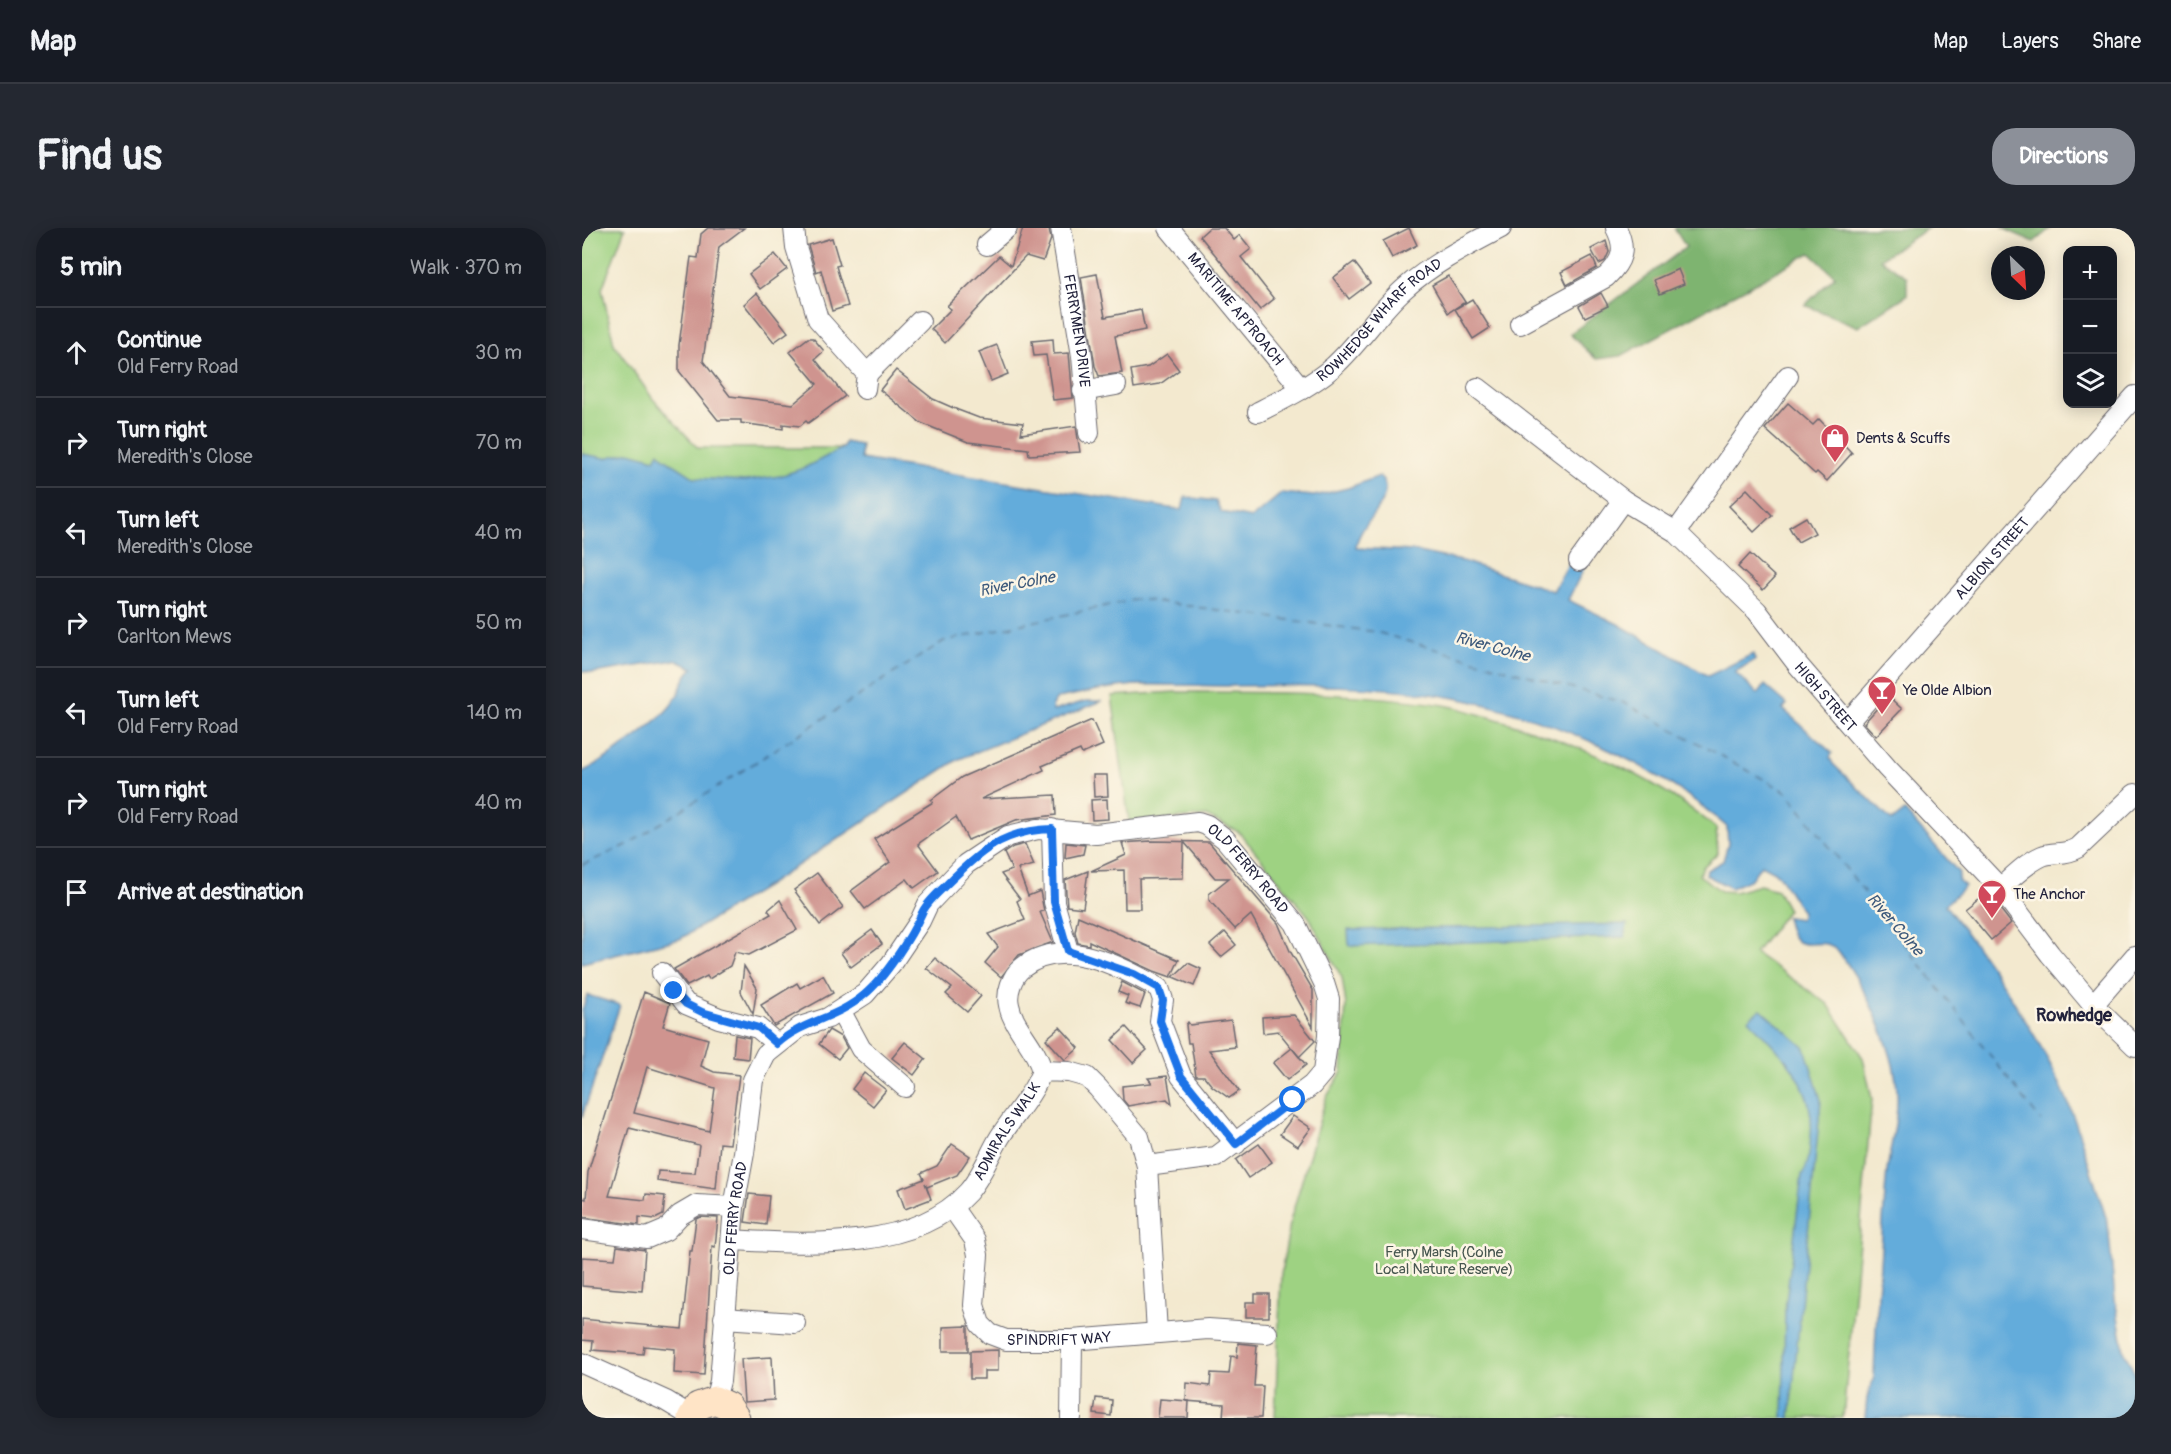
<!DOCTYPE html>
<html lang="en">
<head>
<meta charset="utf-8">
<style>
	body { margin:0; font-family:Pangolin,sans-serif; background:#242831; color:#f1f3f6 }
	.controls { position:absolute; right:18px; top:18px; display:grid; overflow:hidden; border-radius:12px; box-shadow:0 3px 15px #0003 }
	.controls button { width:54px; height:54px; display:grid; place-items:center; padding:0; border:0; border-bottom:2px solid #363941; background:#171b24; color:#f1f3f6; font:30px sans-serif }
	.compass { position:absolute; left:1409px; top:18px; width:54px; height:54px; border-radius:50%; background:#171b24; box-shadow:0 3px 15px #0003; rotate:155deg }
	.stop { position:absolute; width:18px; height:18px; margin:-14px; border:4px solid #1a73e8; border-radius:50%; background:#fff }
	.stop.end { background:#1a73e8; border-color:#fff; box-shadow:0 2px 6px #0008 }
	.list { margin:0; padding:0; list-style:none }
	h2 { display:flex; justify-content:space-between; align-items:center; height:78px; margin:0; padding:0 24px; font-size:26px }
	h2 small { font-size:20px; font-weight:400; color:#9ea1a6 }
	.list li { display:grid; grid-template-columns:39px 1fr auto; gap:18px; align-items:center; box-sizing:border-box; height:90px; padding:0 24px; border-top:2px solid #363941 }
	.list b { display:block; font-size:22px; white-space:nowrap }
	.list p { margin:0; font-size:20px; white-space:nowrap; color:#9ea1a6 }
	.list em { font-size:20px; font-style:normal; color:#9ea1a6 }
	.icon { flex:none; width:33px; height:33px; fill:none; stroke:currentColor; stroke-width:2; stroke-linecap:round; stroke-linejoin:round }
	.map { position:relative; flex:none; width:1553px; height:1190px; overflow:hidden; border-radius:24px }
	header { display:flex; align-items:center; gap:36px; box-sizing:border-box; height:84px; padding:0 30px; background:#171b24; border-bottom:2px solid #363941 }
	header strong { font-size:28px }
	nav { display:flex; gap:33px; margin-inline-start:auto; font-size:21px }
	.intro { display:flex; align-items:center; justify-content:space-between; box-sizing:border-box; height:144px; padding:0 36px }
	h1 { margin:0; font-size:42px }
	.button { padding:15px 27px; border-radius:24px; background:#8c9099; color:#fff; font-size:21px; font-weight:700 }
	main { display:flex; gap:36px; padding:0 36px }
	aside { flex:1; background:#171b24; border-radius:24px; box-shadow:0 3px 15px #0003 }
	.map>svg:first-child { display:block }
</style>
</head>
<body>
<header>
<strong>Map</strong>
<nav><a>Map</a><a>Layers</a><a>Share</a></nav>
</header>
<div class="intro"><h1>Find us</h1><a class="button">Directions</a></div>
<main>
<aside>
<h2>5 min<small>Walk · 370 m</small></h2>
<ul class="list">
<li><svg class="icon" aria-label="ahead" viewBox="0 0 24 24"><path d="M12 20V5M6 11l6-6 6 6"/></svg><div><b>Continue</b><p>Old Ferry Road</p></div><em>30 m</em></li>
<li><svg class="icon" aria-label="right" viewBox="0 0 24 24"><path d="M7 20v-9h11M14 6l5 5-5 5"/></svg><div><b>Turn right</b><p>Meredith's Close</p></div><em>70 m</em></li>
<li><svg class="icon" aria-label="left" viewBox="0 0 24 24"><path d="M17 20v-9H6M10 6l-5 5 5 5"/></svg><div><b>Turn left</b><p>Meredith's Close</p></div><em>40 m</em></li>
<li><svg class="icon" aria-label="right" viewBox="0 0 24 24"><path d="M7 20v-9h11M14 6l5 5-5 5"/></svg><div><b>Turn right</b><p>Carlton Mews</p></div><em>50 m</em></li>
<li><svg class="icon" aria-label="left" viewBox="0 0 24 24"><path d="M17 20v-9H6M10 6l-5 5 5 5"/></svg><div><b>Turn left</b><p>Old Ferry Road</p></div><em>140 m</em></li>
<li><svg class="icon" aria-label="right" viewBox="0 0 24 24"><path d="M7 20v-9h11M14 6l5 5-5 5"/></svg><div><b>Turn right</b><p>Old Ferry Road</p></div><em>40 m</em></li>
<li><svg class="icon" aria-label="arrive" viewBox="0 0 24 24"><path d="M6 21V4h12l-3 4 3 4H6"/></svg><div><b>Arrive at destination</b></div></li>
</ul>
</aside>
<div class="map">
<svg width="1553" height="1190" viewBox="0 0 1553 1190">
	<rect width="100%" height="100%" fill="#fcf5e5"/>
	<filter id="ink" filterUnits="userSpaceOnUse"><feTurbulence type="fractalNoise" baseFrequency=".0167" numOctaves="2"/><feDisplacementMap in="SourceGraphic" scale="12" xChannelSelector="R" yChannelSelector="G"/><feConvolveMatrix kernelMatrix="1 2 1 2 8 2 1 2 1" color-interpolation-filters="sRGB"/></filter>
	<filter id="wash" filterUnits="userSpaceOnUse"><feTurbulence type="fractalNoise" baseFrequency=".008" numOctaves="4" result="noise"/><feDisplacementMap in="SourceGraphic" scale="24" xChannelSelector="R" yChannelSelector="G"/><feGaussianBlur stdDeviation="1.35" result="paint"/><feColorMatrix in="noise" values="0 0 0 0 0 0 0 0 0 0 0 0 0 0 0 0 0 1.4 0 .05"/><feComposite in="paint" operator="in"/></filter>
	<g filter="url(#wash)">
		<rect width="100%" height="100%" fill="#f3e9cf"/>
		<g fill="#9ed282" stroke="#607a5e" stroke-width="1.5">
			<polygon points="0,0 43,0 20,61 32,116 71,171 116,220 261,220 263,214 279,217 279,231 292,234 0,342"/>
			<path d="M594,464C683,464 773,464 862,477C878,480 895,486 911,490C990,513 1071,547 1134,600L1136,625L1121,639L1117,647L1139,663L1153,664L1178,657L1195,662L1206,682L1173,725L1246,776L1281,830L1290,871L1261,1190H693L699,1046L709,990L744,870L760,844L764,777L760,750L727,689L657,604L624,588L547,594L530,468Z"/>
		</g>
		<g fill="#7eb470" stroke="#506b56" stroke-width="1.5">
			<polygon points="1092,0 1346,0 1298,31 1325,49 1325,67 1276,99 1223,77 1253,48 1228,25 1039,128 1014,131 988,106 1104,19"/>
			<polygon points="1420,0 1469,0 1452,14"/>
		</g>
		<g fill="#63acdb" stroke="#42678b" stroke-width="1.5">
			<path d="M263,214L279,217V231L600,282L603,269L634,273L639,284L670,290L700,265L732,268L766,260L797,248C819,269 775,295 774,320L831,323L880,333L971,363L990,330L1004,336L986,372L1036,396L1126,448L1171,426L1173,432L1153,444L1176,466L1183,457L1205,476L1201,481L1250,525L1248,530L1251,536L1310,593L1323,583L1377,645L1376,652L1383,658L1363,677C1406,731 1458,808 1485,872C1499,906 1508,943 1520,977L1526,996L1533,1071L1542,1123L1553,1146V1190H1283L1285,1170L1292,1149C1294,1083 1299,1019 1304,953C1306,924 1317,893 1315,863C1313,821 1280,750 1252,719C1230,707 1213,733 1204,689L1218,691L1220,684L1196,646L1179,637L1169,651L1149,660L1124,647L1125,642L1141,633L1146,616L1145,599C1076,536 964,487 873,470C799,456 718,457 642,458C614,458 585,456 556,457C530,458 502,465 476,470L470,477L471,483L504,473H520L375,532L183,659L98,711L0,735V544C23,533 75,496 90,476C100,464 99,450 111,440L93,432L11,445L0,443V226L23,230L48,224L73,231L77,224L82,230L113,250L163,253L198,248L222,240L261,220Z"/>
			<polygon points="1045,696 1043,709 767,718 766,702"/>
			<polygon points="5,767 38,777 0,889 0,783"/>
			<path d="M1179,781L1223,820L1239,872L1208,1190H1201L1203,1081L1220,947C1226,938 1227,929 1228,917C1237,858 1203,830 1166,791Z"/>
		</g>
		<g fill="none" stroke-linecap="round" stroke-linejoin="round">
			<polyline stroke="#3c597b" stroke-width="1.5" stroke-dasharray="8 6" stroke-linecap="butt" points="0,637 45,617 362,413 556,371 794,404 1043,475 1205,564 1459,893"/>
		</g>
		<g id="blocks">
			<g fill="#cf948f" fill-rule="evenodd">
				<polygon points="126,0 162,0 137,19 121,133 148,168 211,176 235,156 208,124 226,110 231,110 242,123 233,131 263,168 226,195 224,193 218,198 201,196 201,201 159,195 159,192 136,192 97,143 97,117 109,29 116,30 119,6"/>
				<polygon points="441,0 467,0 469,11 461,33 444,28 363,115 349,101 369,81 365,78 417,28 429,38"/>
				<polygon points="627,0 642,0 652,12 658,7 669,21 659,29 692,71 678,82 618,8"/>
				<polygon points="827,0 835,17 810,30 801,13"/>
				<polygon points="250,10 258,37 254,38 266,78 250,83 239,42 234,44 226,17"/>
				<polygon points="1024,13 1027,24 1023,33 1017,36 1009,21"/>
				<polygon points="193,26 205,41 178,61 167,46"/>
				<polygon points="1010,28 1015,40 985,57 979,44"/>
				<polygon points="772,34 788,55 767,71 751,50"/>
				<polygon points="1096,41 1102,56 1078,66 1072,52"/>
				<polygon points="515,46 523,89 559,82 563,102 533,108 540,145 517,148 513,138 499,49"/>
				<polygon points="866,48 883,74 866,85 850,57"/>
				<polygon points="175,65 206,104 192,114 162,76"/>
				<polygon points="1019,65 1026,78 1003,89 997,78"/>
				<polygon points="890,71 908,100 891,111 873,81"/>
				<polygon points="471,111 472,126 487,125 491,170 471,172 464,127 452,128 450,113"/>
				<polygon points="415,117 426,146 409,153 397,124"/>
				<polygon points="585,126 597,142 578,156 552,160 549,142 566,139"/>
				<polygon points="314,142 351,171 376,182 397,190 441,195 439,206 494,198 498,224 447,227 446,221 386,214 339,195 298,162"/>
				<polygon points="1206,175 1231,197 1237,191 1270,225 1245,253 1235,244 1233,246 1183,201"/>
				<polygon points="1165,261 1190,287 1172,304 1147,278"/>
				<polygon points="1224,289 1233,305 1216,314 1207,299"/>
				<polygon points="1168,326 1193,349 1181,362 1156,339"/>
				<polygon points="1306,468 1320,481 1294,508 1282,495"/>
				<polygon points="510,492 521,517 500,526 498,522 460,538 462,542 399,571 473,567 474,587 434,592 386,612 374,589 336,616 356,643 332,660 325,651 283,681 269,663 308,634 292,611 351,574 349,572 380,549"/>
				<polygon points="511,547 525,547 526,568 512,569"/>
				<polygon points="525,571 526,591 510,592 509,572"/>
				<polygon points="569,613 627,614 696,695 708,723 731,762 731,799 669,687 653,701 627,672 627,666 647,650 633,650 602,614 601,650 557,651 558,681 543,681 542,642 509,643 544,627 540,615"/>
				<polygon points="484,615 503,617 501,626 483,630"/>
				<polygon points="443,616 452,637 436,641 446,668 458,663 462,683 458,684 471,714 437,727 419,749 403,735 416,719 406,706 443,692 435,673 438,671 419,646 430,642 422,625 431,619"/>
				<polygon points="506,643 501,680 485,678 483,652"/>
				<polygon points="235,645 261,679 238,697 212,662"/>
				<polygon points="1405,664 1429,695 1409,712 1383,681"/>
				<polygon points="198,672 215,702 167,727 153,724 148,738 127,751 125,748 105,758 92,741 189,686 186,682"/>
				<polygon points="496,688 597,732 589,749 572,743 507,713 507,717 496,715 493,704"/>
				<polygon points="290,702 300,716 269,739 259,725"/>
				<polygon points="643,704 654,717 639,729 628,717"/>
				<polygon points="353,730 399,768 385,784 364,766 370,760 344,740"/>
				<polygon points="606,735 619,741 612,758 591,749"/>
				<polygon points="162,738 175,760 171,786 159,764"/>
				<polygon points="241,747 251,765 192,798 179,777 215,755 218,760"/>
				<polygon points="540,754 563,766 558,780 543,775 546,768 536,764"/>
				<path d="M62,764L88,775L81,798L126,811L119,838L132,844L157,847L148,916L138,915L134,961L75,953L76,943L113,945L117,917L47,900L27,968L63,972L64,966L83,968L81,987L73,991L57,989V997L0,989V970L4,971L6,944ZM65,839L133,860L127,903L52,885Z"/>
				<polygon points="712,787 733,813 717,829 696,803 681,805 680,789"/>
				<polygon points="649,792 653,819 627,822 657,863 647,870 630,858 622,848 614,848 609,815 606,815 604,797 606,794 608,797"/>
				<polygon points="478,799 497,820 483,832 464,811"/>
				<polygon points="544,799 565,822 551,835 530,812"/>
				<polygon points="247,802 259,809 265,820 256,831 237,816"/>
				<polygon points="153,807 168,810 166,831 151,829"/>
				<polygon points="323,814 344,831 332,847 310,830"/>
				<polygon points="710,820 724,837 705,852 691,835"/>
				<polygon points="282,845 304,862 291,878 270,861"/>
				<polygon points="585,848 590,876 585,871 546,878 541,872 540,858 570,855 566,850"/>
				<polygon points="711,888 729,900 716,918 698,906"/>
				<polygon points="370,916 388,928 375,947 345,959 343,955 349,971 323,981 316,961 342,951 339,945 355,938"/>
				<polygon points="677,916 690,934 666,950 654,932"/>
				<polygon points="167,966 187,968 184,997 163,994"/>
				<polygon points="118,989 136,990 133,1019 130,1018 122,1147 92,1145 93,1121 62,1118 61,1126 10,1122 11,1113 0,1112 0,1091 100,1101 108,1023 110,1023 114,991"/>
				<polygon points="35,1018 63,1022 60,1063 0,1058 0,1029 33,1031"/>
				<polygon points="673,1066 687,1066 687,1089 664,1089 664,1074 673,1074"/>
				<polygon points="386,1098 386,1123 361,1123 361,1099"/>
				<polygon points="656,1115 675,1117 672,1158 681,1158 679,1190 641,1190 642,1176 604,1173 605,1155 628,1158 629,1145 647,1146 649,1128 655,1129"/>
				<polygon points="416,1122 416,1143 402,1143 402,1151 388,1151 388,1123"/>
				<polygon points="190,1129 192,1172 162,1174 159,1131"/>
				<polygon points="514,1170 530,1172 529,1188 512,1186"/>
				<polygon points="578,1171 607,1173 606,1190 576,1190"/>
			</g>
		</g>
	</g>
	<g filter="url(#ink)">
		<use href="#blocks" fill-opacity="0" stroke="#6b686f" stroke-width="1.5"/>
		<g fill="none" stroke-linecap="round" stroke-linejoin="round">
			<g stroke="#6b686f" stroke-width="22">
				<g id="minor">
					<polyline points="212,0 214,19 236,91 285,146 283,161"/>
					<path id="s1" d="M479,0L500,128L507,205"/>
					<path id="s2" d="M587,0L720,161"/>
					<polyline points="405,17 425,0"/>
					<path d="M938,96L1024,49C1040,34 1045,21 1034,0"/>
					<polyline points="285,146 338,93"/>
					<path id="s3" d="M896,160L1041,272L1094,304L1175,383L1216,437L1305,540L1418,660L1468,726L1511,777L1553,818"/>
					<polyline points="501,163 534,157"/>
					<path id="s4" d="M676,184C702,171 729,158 751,139C777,116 796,84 822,61C851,35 885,18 919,0"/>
					<polyline points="1094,304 1206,148"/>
					<polyline points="997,333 1041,272"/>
					<path id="s5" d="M1266,494L1553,168"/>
					<polyline points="470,601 472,674 486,723"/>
					<path d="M1418,660C1431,649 1444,635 1460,628C1472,623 1482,628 1496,620L1553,566"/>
					<polyline points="80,745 104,776 137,790 176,800 195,816"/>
					<polyline points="1511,777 1553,728"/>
					<polyline points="259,784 279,821 323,859"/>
					<path d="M460,843C454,818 431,800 427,777C424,765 430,748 440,740C481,707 538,738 577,760L581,772L578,793L599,848L654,916"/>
					<path id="s6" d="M370,979L393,1012L396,1027L392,1077L398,1096L408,1106L424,1112H490L626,1101L685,1105"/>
					<polyline points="0,1001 65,1010 84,1002 98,987 115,977 152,979"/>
					<path id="s7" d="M150,1012C223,1016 332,1024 386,964C400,948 407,927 418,909C432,887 451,867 460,843L487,844L505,849L516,860L557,909L565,938L575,1104"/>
					<polyline points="142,1090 213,1095"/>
					<polyline points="0,1135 84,1173 109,1188"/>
					<path id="s8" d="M133,1172L138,1153L152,979L162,925L171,852L184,826L218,799L246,790L283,766L309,736L338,693L346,676L384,636L426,608L456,601L514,606L616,594L625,597L643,611L713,695L742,755L747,771L746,808L741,844L730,857L634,929L565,938"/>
					<polyline points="489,1190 490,1112"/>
				</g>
			</g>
			<g stroke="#6b686f" stroke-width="29">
				<polyline id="secondary" points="109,1190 116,1178 133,1172 146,1178 154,1190"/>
			</g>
			<use href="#minor" stroke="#fff" stroke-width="20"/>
			<use href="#secondary" stroke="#ffe4c6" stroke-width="27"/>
		</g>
	</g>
	<g fill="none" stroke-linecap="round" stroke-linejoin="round" filter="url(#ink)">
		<path stroke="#1a73e8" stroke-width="8" d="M92,763L104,776L120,784L177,800L195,816C220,793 254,791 282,767C303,750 329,709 340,685C344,675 356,665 364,657C397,624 421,602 470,601L472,674L486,723L552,746L577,760L581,772L578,793L599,848L654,916L711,872"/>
	</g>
	<defs>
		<g id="shop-pin" transform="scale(1.5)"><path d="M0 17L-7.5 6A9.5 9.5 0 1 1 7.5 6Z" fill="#d1495b" stroke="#fcf5e5"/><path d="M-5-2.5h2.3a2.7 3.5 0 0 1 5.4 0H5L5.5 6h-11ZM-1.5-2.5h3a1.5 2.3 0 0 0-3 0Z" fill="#fff"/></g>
		<g id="bar-pin" transform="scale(1.5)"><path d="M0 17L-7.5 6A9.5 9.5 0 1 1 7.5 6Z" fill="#d1495b" stroke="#fcf5e5"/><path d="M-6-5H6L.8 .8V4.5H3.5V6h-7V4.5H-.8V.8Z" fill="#fff"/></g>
	</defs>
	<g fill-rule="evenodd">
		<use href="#shop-pin" x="1253" y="210"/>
		<use href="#bar-pin" x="1300" y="462"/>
		<use href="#bar-pin" x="1410" y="666"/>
	</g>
	<g text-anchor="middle" stroke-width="5" stroke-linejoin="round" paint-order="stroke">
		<g font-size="15" fill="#22223b" stroke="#fcf5e5">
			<text dy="5" stroke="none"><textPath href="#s2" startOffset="105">MARITIME APPROACH</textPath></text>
			<text dy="5" stroke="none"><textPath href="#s4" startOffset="154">ROWHEDGE WHARF ROAD</textPath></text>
			<text dy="5" stroke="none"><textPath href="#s1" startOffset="104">FERRYMEN DRIVE</textPath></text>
			<text dy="5" stroke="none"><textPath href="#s5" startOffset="218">ALBION STREET</textPath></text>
			<text dy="5" stroke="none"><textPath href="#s3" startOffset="468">HIGH STREET</textPath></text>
			<text dy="5" stroke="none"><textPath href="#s8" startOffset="946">OLD FERRY ROAD</textPath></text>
			<text dy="5" stroke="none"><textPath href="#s7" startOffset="321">ADMIRALS WALK</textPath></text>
			<text dy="5" stroke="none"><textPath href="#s8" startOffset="183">OLD FERRY ROAD</textPath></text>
			<text dy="5" stroke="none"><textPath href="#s6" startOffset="210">SPINDRIFT WAY</textPath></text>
		</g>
		<g font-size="15" fill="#22223b" stroke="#fcf5e5" text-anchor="start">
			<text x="1274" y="215">Dents &amp; Scuffs</text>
			<text x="1321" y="467">Ye Olde Albion</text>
			<text x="1431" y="671">The Anchor</text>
		</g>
		<g font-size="15" fill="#475750" stroke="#fcf5e5">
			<text x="862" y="1029">Ferry Marsh (Colne<tspan x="862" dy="17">Local Nature Reserve)</tspan></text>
		</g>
		<g font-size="16" font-style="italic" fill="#3c597b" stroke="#fcf5e5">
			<text transform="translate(435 355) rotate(-11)" y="6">River Colne</text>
			<text transform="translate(911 418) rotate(15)" y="6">River Colne</text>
			<text transform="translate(1314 696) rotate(49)" y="6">River Colne</text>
		</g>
		<g font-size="18" font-weight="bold" fill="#22223b" stroke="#fcf5e5">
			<text x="1492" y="793">Rowhedge</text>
		</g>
	</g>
</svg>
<div class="controls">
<button>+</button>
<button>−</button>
<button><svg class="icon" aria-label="layers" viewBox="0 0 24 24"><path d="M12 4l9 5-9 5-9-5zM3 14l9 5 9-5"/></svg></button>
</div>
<svg class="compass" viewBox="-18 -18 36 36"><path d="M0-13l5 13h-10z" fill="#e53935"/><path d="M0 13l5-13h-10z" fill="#9ea1a6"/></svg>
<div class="stop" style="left:711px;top:872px"></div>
<div class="stop end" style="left:92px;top:763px"></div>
</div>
</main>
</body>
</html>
